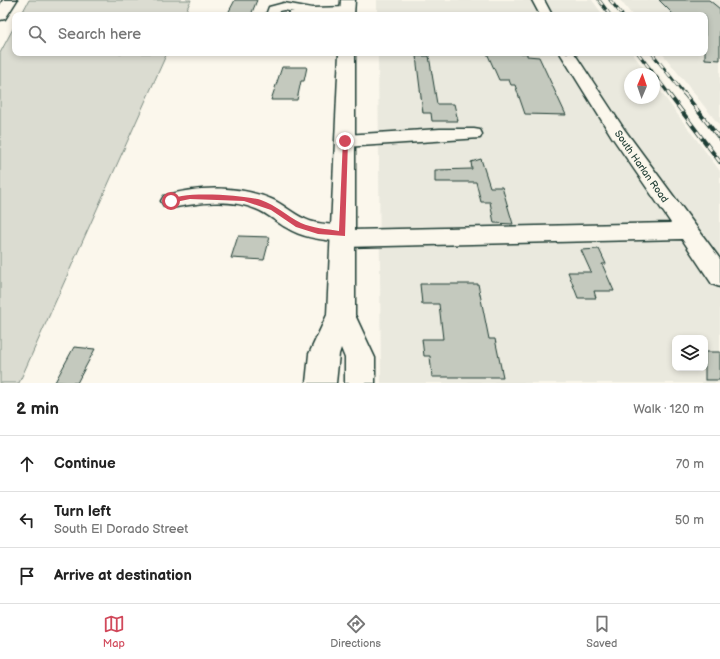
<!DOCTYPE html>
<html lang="en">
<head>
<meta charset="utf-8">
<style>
	body { margin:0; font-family:"Balsamiq Sans",sans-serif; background:#f2f2f2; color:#222 }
	.controls { position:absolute; right:12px; bottom:12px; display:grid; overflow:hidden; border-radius:8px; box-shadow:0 2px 6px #0003 }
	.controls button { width:36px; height:36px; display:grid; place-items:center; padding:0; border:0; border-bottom:1px solid #e0e0e0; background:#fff; color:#222; font:20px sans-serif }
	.compass { position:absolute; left:624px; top:68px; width:36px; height:36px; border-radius:50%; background:#fff; box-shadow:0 2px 6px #0003; rotate:2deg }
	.stop { position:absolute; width:12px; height:12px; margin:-9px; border:3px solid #d1495b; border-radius:50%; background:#fff }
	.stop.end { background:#d1495b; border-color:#fff; box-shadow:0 1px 4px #0008 }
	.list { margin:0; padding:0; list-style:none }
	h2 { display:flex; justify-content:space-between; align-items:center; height:52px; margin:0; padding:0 16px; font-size:17px }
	h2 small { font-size:13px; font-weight:400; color:#767676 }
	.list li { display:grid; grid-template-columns:26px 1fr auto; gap:12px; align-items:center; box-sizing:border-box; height:56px; padding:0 16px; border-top:1px solid #e0e0e0 }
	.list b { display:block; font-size:15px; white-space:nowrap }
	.list p { margin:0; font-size:13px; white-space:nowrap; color:#767676 }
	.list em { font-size:13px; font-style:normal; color:#767676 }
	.icon { flex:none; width:22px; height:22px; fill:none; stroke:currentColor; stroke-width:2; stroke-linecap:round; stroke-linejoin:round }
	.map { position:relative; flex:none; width:720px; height:383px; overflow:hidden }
	.search { position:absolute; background:#fff; box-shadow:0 2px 6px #0003; left:12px; right:12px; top:12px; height:44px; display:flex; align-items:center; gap:10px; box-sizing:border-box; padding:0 14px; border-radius:8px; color:#767676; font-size:15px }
	.sheet { height:220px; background:#fff }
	nav { display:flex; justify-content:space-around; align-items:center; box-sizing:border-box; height:56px; border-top:1px solid #e0e0e0; background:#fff; font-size:11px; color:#767676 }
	nav a { display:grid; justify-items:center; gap:2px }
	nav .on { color:#d1495b }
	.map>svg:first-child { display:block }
</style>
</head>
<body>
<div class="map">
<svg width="720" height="383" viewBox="0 0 720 383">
	<rect width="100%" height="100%" fill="#fbf7ec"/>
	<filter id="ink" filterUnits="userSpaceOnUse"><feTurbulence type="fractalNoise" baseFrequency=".025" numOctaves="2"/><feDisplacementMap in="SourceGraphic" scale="8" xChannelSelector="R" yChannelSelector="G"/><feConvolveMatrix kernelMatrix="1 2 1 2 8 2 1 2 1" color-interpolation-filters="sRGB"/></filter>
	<g filter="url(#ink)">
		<g fill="#eae9de" fill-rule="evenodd">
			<polygon points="377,0 592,0 603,15 377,15"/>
			<polygon points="620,0 720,0 720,126 662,53 705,53 705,15 632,15"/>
			<path d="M378,53H632L648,74H630V98H654V83L720,171V383H381ZM675,338H705V368H675Z"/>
		</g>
		<g fill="#dbdcd1" stroke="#7d8c82">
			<polygon points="29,0 191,0 184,15 21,15"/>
			<polygon points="15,25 15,53 167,53 19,383 0,383 0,53"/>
		</g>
		<g fill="#c4c9be" stroke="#1f3d34">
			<polygon points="235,0 257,0 251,15 227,15"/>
			<polygon points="659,0 709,0 720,9 720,60 705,59 705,15 674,15"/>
			<polygon points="487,53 527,53 527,56 539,57 566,115 525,114 515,85 511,85 509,80 499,80"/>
			<polygon points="416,56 429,56 437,104 454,104 458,121 432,121 431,113 423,113"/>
			<polygon points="282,67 307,67 304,81 301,81 297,100 271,100"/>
			<polygon points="481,159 490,187 502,187 513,224 494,223 490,202 481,202 476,182 435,182 435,170 472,169 471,162"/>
			<polygon points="238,236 270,237 264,260 231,258"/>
			<polygon points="599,249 606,264 602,264 614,291 594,291 596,298 578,298 568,272 591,272 581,250"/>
			<polygon points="420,284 478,284 489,339 495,339 503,377 432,377 430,356 424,356 422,339 443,339 439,304 422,304"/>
			<polygon points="74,347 95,349 77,383 55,382"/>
			<rect x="705" y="352" width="15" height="28"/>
		</g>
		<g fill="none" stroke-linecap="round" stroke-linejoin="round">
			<g stroke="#1f3d34" stroke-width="3">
				<g id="minor">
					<polygon points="532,0 544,0 552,15 540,15"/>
					<polygon points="284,3 312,8 348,7 352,9 354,11 352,13 348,15 288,15 290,12 294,12 284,10 279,11 278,15 266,15 269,7"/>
					<path d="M560,53H574L624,129L720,259V287L712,284L682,239L343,247L336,245L334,241C318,239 301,237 287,228C276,222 267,213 256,209C230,198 197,203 171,208L164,206L161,201L164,196C197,186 238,185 271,199C283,204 293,214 305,219C319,226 336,223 350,228L351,230L671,223L612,137Z"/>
					<polygon points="440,129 474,129 480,130 482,134 480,138 345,147 339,145 337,141 339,137 345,135"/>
				</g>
			</g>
			<g stroke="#1f3d34" stroke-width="3">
				<g id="major">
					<polygon points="341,0 355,0 354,15 340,15"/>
					<polygon points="339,53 355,53 355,315 375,358 375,383 345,383 345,358 341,348 339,354 336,383 306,383 309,354 327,315"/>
				</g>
			</g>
			<g stroke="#1f3d34" stroke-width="3">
				<polygon id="highway" points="3,0 17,0 5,19 0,20 0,5"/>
			</g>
			<use href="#minor" fill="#fbf7ec" fill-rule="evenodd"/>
			<use href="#major" fill="#fbf7ec" fill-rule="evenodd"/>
			<use href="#highway" fill="#fbf7ec" fill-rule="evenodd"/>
			<g stroke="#1f3d34" stroke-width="3">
				<g id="rail-far1">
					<polyline points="599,0 610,15"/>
					<polyline points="610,0 622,15"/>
					<polyline points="638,53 669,94"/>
					<polyline points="652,53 684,94"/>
				</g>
			</g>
			<g stroke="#1f3d34" stroke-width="4">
				<g id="rail">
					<polyline points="668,93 720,162"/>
					<polyline points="684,93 720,139"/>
				</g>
			</g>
			<use href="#rail-far1" stroke="#fbf7ec" stroke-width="2" stroke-dasharray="6" stroke-linecap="butt"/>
			<use href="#rail" stroke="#fbf7ec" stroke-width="2.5" stroke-dasharray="8" stroke-linecap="butt"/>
		</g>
	</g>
	<path fill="#d1495b" d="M343,139L348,141L345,236L318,234L296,227L271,210L244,201L190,199L171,203L168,201C178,190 245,195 261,200C276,205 287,216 301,223C312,228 327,229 339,231Z"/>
	<g text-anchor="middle" stroke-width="3" stroke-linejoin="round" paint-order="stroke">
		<g font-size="10" fill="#1f3d34" stroke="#fbf7ec">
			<text transform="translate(642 166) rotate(55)" y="4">South Harlan Road</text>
		</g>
	</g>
</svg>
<div class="controls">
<button><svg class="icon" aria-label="layers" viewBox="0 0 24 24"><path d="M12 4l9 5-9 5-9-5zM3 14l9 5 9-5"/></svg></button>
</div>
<svg class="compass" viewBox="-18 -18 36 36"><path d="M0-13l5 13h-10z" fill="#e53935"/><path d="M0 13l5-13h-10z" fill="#767676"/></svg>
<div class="stop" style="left:171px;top:201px"></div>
<div class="stop end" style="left:345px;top:141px"></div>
<div class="search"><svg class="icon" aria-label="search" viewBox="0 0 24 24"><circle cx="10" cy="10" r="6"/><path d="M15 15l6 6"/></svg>Search here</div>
</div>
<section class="sheet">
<h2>2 min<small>Walk · 120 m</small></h2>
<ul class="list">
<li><svg class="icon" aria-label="ahead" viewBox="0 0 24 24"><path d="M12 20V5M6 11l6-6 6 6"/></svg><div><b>Continue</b></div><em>70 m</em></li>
<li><svg class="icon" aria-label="left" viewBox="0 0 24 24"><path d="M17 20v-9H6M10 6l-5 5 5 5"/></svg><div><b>Turn left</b><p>South El Dorado Street</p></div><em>50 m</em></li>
<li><svg class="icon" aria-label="arrive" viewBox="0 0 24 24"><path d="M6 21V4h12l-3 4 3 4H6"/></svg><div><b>Arrive at destination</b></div></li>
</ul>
</section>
<nav>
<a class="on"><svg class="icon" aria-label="map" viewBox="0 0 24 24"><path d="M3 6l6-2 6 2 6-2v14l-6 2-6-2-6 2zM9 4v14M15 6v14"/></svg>Map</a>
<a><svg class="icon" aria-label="directions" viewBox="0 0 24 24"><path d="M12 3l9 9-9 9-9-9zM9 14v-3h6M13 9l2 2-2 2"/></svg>Directions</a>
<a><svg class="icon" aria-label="saved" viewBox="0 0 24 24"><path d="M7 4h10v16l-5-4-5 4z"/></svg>Saved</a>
</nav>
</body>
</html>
